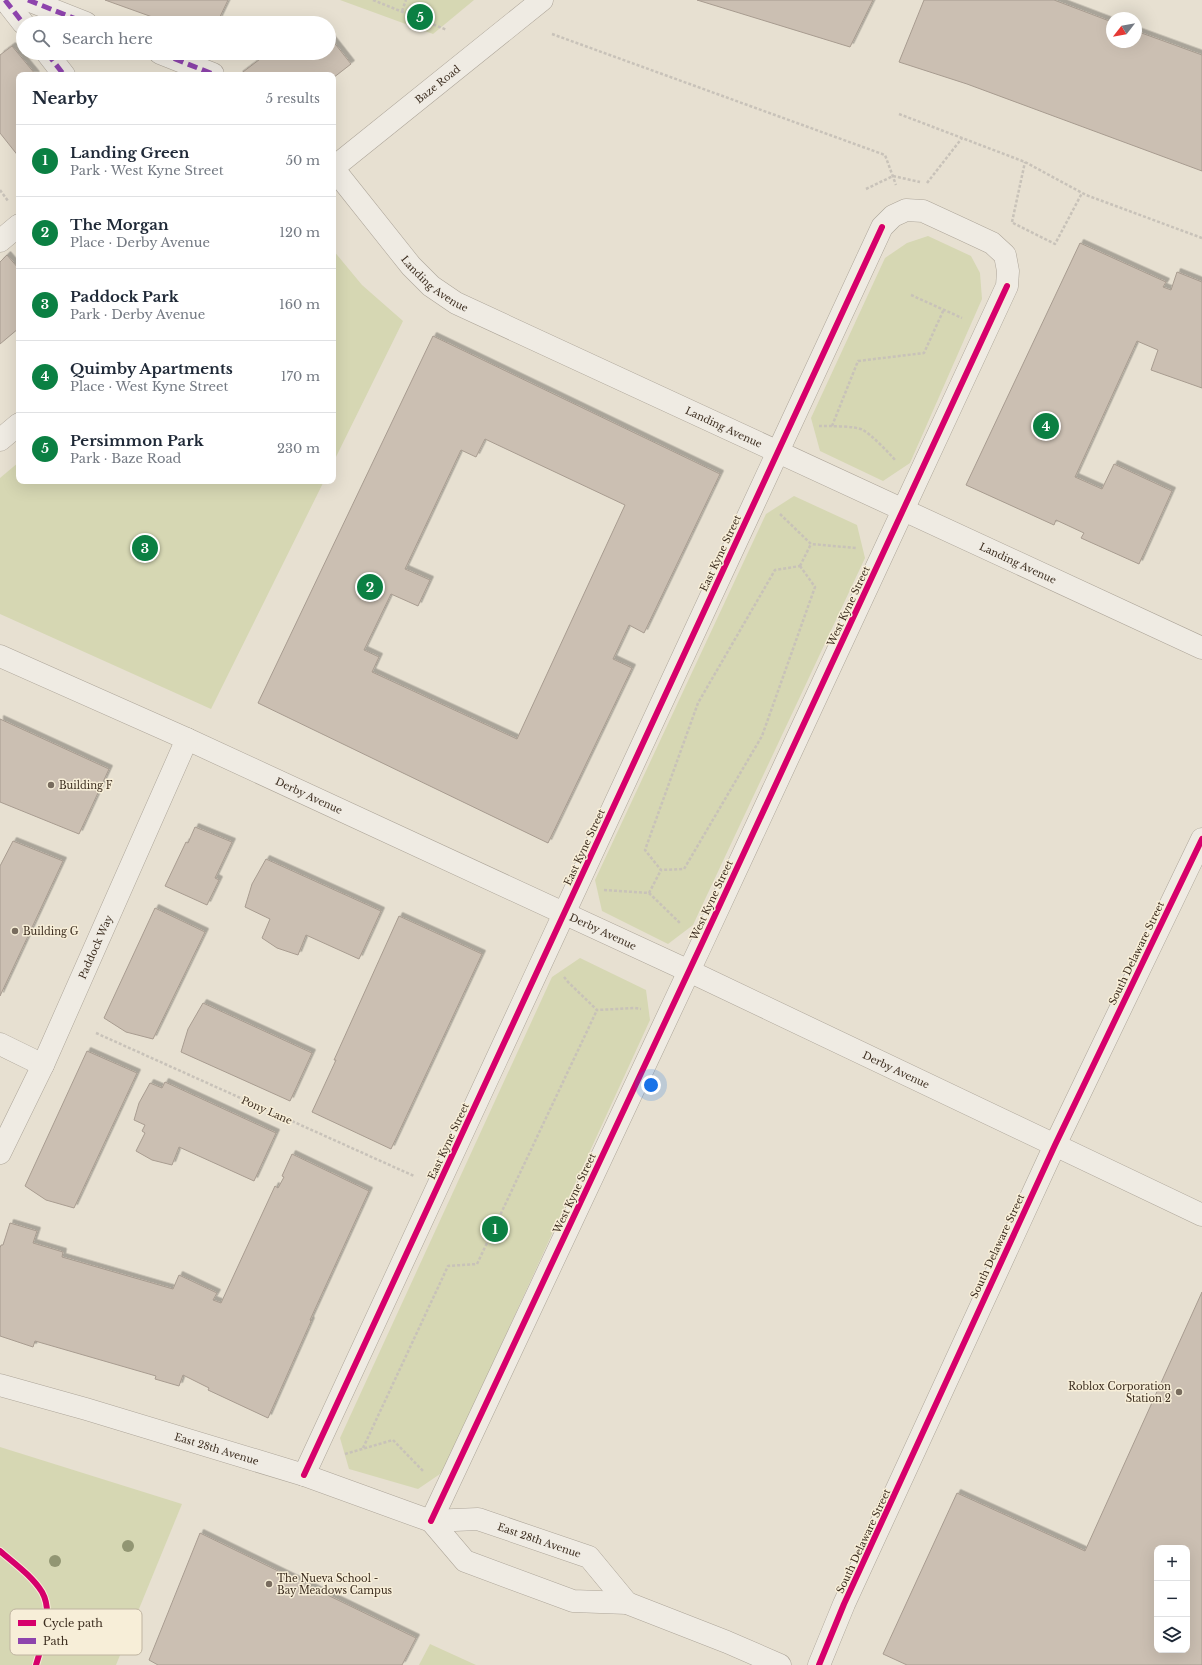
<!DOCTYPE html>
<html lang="en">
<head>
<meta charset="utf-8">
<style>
	body { margin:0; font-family:"Libre Baskerville",serif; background:#f6f6f7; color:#1f2937 }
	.controls { position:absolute; right:12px; bottom:12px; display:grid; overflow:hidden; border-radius:8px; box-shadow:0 4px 16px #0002 }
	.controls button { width:36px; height:36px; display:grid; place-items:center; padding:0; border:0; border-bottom:1px solid #e0e1e3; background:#fff; color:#1f2937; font:20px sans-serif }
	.compass { position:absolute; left:1106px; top:12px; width:36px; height:36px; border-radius:50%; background:#fff; box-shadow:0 4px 16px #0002; rotate:239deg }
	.you { position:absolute; left:651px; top:1085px; width:14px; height:14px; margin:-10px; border:3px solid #fff; border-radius:50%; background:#1a73e8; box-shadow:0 0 0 6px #1a73e833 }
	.badge { display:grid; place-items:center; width:26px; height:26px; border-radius:50%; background:#0b8043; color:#fff; font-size:13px; font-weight:700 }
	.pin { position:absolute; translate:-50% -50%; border:2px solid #fff; box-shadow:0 1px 4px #0006 }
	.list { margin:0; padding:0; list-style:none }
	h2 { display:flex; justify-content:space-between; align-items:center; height:52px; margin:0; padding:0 16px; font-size:17px }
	h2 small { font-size:13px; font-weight:400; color:#747a83 }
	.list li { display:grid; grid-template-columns:26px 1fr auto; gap:12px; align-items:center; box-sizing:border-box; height:72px; padding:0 16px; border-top:1px solid #e0e1e3 }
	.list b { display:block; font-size:15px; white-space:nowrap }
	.list p { margin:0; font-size:13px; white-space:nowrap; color:#747a83 }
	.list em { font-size:13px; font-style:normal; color:#747a83 }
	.icon { flex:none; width:22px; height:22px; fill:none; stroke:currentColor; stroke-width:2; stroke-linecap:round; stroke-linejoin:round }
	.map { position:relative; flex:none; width:1202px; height:1665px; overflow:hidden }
	.search { position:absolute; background:#fff; box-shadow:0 4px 16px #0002; left:16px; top:16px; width:320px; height:44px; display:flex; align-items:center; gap:10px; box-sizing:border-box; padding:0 14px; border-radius:22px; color:#747a83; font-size:15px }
	.panel { position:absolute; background:#fff; box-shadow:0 4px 16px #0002; left:16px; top:72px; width:320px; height:412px; border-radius:8px }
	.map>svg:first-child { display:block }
</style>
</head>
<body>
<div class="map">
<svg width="1202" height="1665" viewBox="0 0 1202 1665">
	<defs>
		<filter id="shadow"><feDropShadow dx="3.5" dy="-3.5" stdDeviation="0" flood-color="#0004"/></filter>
	</defs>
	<rect width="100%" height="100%" fill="#e7e0d1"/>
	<g fill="#d6d7b3">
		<polygon points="340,0 474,0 433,34"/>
		<polygon points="928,236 971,256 980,273 982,299 910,463 883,481 820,451 811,418 885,258 907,243"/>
		<polygon points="333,250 362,285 403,321 333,463"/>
		<polygon points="19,462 19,481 324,481 211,709 0,614 0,478"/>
		<polygon points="794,496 857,525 865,558 693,925 668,944 602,911 595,880 766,514"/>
		<polygon points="580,958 646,990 650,1020 443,1472 418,1489 349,1469 340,1438 552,977"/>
		<polygon points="0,1447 182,1504 116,1665 0,1665"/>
		<polygon points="430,1644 476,1665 419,1665"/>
	</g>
	<g fill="#cbbfb2" stroke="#a89c90" fill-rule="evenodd" filter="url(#shadow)">
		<polygon points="105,0 228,0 217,23 169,23"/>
		<polygon points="697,0 873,0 850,47"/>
		<polygon points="924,0 1054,0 1112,22 1112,42 1136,42 1136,31 1202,55 1202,171 967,84 899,62"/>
		<polygon points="329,36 351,64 333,78 333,75 239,75 268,53 329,53"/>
		<polygon points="12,46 36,75 19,75 19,157 0,133 0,55"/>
		<polygon points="1080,243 1166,282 1163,287 1171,290 1177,272 1202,282 1202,388 1151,370 1158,350 1137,341 1075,477 1102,489 1114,464 1172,491 1139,564 1081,538 1084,533 1056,520 1054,525 966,485"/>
		<polygon points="7,255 19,269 19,328 0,344 0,262"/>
		<path d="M433,336L720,474L644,633L629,625L613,659L632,668L548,843L258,703ZM485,439L625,505L517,739L372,672L379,657L364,650L391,594L418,606L430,580L405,569L461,450L476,457Z"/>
		<polygon points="0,719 109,769 79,834 0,802"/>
		<polygon points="195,827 232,842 215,878 219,880 207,905 165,886 186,842 188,843"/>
		<polygon points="13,841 63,861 0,996 0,866"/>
		<polygon points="266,859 381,911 359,959 306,935 298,955 277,948 262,938 270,919 245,907 252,884"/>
		<polygon points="155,908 205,932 153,1039 126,1032 104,1018"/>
		<polygon points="399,916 482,954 391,1149 312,1112 336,1060 334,1060"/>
		<polygon points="203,1003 312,1053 290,1101 181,1052 188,1029"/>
		<polygon points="87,1051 137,1073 74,1208 46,1200 25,1186"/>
		<polygon points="165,1082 276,1133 254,1181 179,1147 172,1165 152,1160 136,1151 145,1133 142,1131 145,1125 134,1120 139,1103 150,1083 162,1088"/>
		<polygon points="292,1154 369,1191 310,1320 311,1321 268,1418 208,1390 209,1388 183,1375 179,1386 155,1379 156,1376 35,1341 33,1347 0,1336 0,1248 1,1245 3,1245 10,1223 37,1231 33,1243 63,1252 62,1257 173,1289 179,1275 217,1293 213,1300 221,1303 275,1186 278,1188 284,1177 282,1176"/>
		<path d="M1202,1292V1665H907L883,1654L957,1493L1085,1551ZM1157,1548H1187V1650H1157Z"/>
		<polygon points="200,1533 416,1638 402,1665 158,1665 149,1660"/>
	</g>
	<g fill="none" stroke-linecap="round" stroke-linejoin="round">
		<g stroke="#ada599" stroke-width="23">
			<g id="minor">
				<polyline points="5,0 23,23"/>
				<polyline points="28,0 86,23"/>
				<polyline points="47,53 64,75"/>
				<polyline points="160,53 213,74 211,75"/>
				<path id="s1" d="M333,168L411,266L431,286L456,303L1202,648"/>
				<path id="s2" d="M333,168L542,0"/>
				<polyline points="0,241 19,225"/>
				<polyline points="0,440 19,424"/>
				<path id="s3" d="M0,656L187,739L689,971L1202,1215"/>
				<polyline points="0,1044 43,1065"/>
				<path id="s4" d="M0,1153L43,1065L187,739"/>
				<path id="s5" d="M0,1385L86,1409L304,1475L431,1521L478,1519L589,1557L627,1603"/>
				<polyline points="304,1475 882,227 893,216 906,210 923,211 962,229 992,243 1005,255 1008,271 1007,286 704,939 431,1521"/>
				<polyline points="431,1521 465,1561 573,1601 627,1603 727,1642 780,1665"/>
			</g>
		</g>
		<g stroke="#ada599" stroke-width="23">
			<polyline id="tertiary" points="819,1665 844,1604 1055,1145 1202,839"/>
		</g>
		<g stroke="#c8c2b9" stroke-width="2.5" stroke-dasharray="3 2" stroke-linecap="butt">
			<polyline points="373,0 447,30"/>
			<polyline points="402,11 406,0"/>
			<polyline points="552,34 885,155 896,185"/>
			<polyline points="899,114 1025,162 1086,195 1202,238"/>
			<polyline points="927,183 962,138"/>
			<polyline points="866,189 893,176 920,182"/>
			<polyline points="0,190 8,201"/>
			<polyline points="1012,222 1025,162"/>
			<polyline points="1013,223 1055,244 1082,193"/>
			<polyline points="911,295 962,318"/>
			<path d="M819,426C829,426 856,426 863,430C872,435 889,453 896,461"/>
			<polyline points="832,426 858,361 924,353 944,309"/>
			<polyline points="780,514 811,544 856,548"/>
			<polygon points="800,566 815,587 762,736 684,869 661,870 645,850 698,703 775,570"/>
			<polyline points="800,566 811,544"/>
			<polyline points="604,890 649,893 681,924"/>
			<polyline points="649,893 661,870"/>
			<polyline points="564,977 568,982 597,1010 635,1008 641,1009"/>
			<polyline points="96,1033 414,1176"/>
			<polyline points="363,1448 448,1266 477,1264 597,1010"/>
			<polyline points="345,1454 393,1440 424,1472"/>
		</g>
		<use href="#minor" stroke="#efebe3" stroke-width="22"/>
		<use href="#tertiary" stroke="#efebe3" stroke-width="22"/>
		<g stroke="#8e44ad" stroke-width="5" stroke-dasharray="10 5" stroke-linecap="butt">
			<polyline points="5,0 23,23"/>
			<polyline points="28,0 86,23"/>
			<polyline points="47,53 64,75"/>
			<polyline points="160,53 213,74"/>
		</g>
		<g stroke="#f7eed8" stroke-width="8">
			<g id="cycleway">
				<polyline points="304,1475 882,227"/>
				<polyline points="431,1521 704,939 1007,286"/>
				<path d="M0,1551C15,1564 32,1576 42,1592C54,1613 42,1644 36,1665"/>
				<polyline points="819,1665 844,1604 1055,1145 1202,839"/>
			</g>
		</g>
		<use href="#cycleway" stroke="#d6006c" stroke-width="6"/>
	</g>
	<g fill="#929673">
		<circle cx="128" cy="1546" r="6"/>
		<circle cx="55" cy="1561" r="6"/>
	</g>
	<g fill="#786c5e" stroke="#f7eed8" stroke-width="1.5">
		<circle cx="51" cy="785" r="4"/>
		<circle cx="15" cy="931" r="4"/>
		<circle cx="1179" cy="1392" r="4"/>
		<circle cx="269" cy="1584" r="4"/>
	</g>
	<g text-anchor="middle" stroke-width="3" stroke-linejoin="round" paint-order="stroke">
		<g font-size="10" fill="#3d2e20" stroke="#f7eed8">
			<text dy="4" stroke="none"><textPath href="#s2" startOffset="134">Baze Road</textPath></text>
			<text dy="4" stroke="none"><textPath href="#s1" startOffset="155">Landing Avenue</textPath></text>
			<text dy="4" stroke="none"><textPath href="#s1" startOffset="479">Landing Avenue</textPath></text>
			<text transform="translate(720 553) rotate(-65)" y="4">East Kyne Street</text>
			<text dy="4" stroke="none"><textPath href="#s1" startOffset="803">Landing Avenue</textPath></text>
			<text transform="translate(848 606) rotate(-65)" y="4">West Kyne Street</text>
			<text dy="4" stroke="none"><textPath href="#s3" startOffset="339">Derby Avenue</textPath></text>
			<text transform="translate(584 847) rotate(-65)" y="4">East Kyne Street</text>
			<text transform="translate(711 900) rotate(-65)" y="4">West Kyne Street</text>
			<text dy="4" stroke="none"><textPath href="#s3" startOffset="663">Derby Avenue</textPath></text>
			<text dy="4" stroke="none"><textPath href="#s4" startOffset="227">Paddock Way</textPath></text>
			<text transform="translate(1136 953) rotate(-64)" y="4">South Delaware Street</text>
			<text dy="4" stroke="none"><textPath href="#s3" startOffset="987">Derby Avenue</textPath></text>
			<text transform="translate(267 1110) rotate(24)" y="4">Pony Lane</text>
			<text transform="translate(448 1141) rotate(-65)" y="4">East Kyne Street</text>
			<text transform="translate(574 1193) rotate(-65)" y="4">West Kyne Street</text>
			<text transform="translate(997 1246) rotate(-65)" y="4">South Delaware Street</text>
			<text dy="4" stroke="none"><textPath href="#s5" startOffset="226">East 28th Avenue</textPath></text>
			<text dy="4" stroke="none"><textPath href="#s5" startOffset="564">East 28th Avenue</textPath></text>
			<text transform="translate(863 1541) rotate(-65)" y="4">South Delaware Street</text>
		</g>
		<g font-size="10" fill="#3d2e20" stroke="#f7eed8" text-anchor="start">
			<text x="59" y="789">Building F</text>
			<text x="23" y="935">Building G</text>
			<text x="1171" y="1390" text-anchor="end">Roblox Corporation<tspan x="1171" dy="12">Station 2</tspan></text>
			<text x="277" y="1582">The Nueva School -<tspan x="277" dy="12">Bay Meadows Campus</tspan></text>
		</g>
	</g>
	<rect x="10" y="1609" width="132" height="46" rx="6" fill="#f7eed8" stroke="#bfb4a1" stroke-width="1"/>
	<rect x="18" y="1620" width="18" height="6" fill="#d6006c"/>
	<rect x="18" y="1638" width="18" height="6" fill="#8e44ad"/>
	<g font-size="11" fill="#3d2e20">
		<text x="43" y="1627">Cycle path</text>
		<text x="43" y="1645">Path</text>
	</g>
</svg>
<div class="controls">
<button>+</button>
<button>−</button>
<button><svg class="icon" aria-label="layers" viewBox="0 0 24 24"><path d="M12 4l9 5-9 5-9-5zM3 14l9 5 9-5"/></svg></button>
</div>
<svg class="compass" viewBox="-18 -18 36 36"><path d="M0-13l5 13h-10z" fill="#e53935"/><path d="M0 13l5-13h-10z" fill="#747a83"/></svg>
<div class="you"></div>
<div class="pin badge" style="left:495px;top:1229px">1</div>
<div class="pin badge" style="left:370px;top:587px">2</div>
<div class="pin badge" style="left:145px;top:548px">3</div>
<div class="pin badge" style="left:1046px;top:426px">4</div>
<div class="pin badge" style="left:420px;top:17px">5</div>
<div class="search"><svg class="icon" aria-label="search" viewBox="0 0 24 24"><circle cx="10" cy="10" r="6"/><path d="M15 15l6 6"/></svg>Search here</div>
<section class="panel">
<h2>Nearby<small>5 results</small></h2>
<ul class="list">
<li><span class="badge">1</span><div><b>Landing Green</b><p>Park · West Kyne Street</p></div><em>50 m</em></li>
<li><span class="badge">2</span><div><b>The Morgan</b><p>Place · Derby Avenue</p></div><em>120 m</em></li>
<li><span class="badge">3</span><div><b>Paddock Park</b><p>Park · Derby Avenue</p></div><em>160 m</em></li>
<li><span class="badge">4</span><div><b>Quimby Apartments</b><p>Place · West Kyne Street</p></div><em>170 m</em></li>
<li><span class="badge">5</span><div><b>Persimmon Park</b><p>Park · Baze Road</p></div><em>230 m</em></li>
</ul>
</section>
</div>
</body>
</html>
